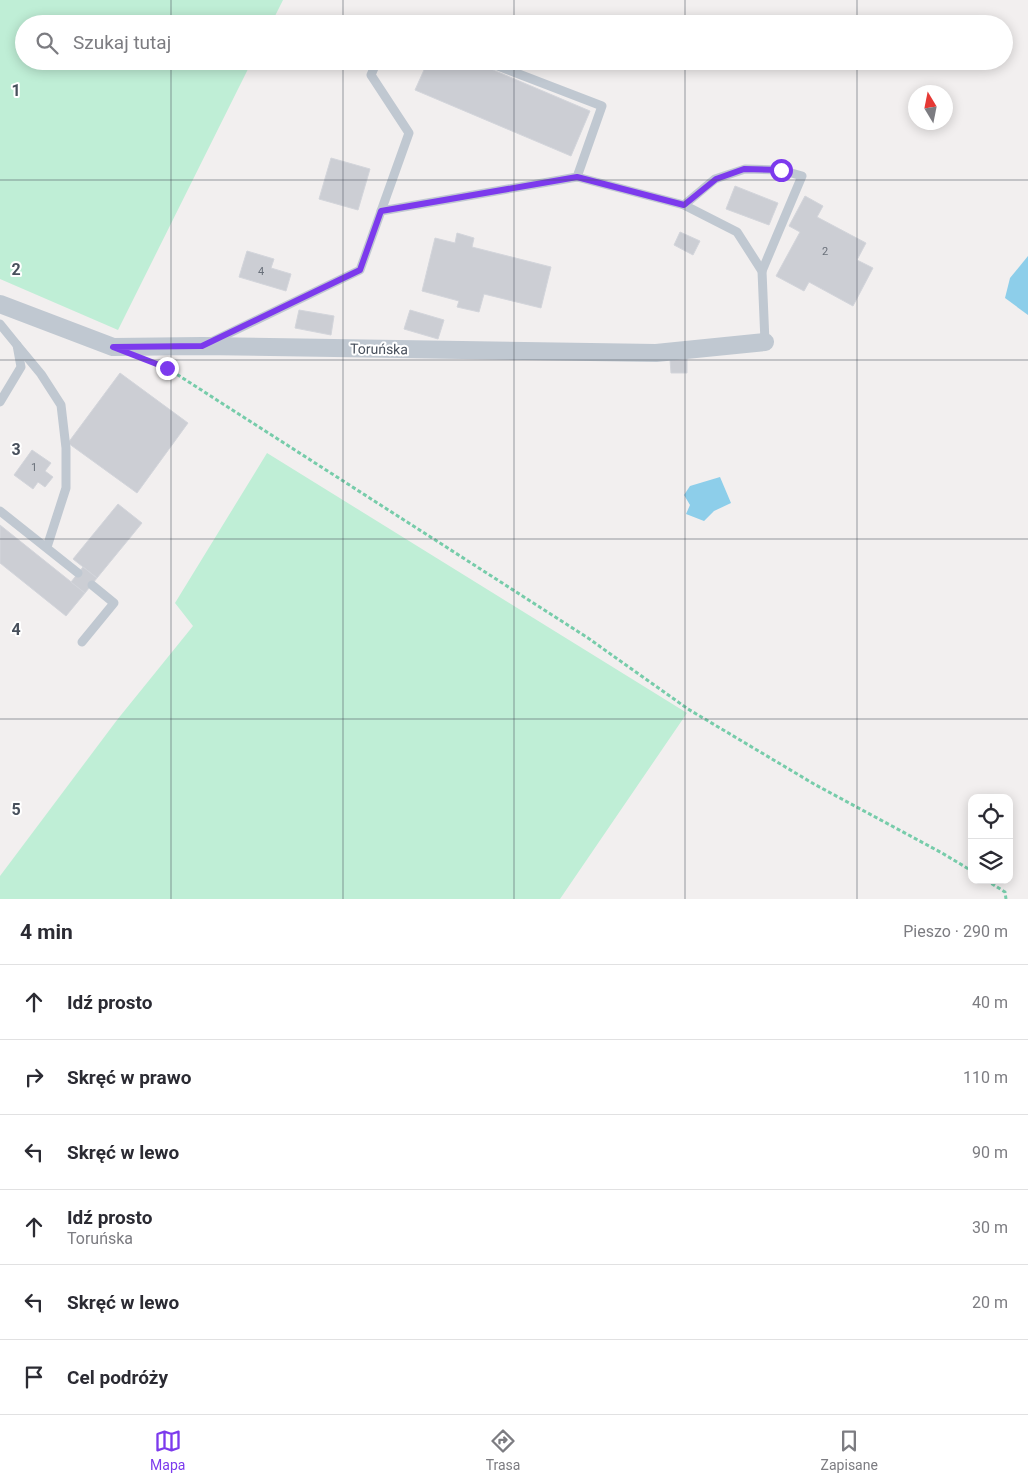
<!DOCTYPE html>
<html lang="pl">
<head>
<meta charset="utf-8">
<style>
	body { margin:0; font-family:Roboto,sans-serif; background:#f2f2f3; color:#2b2b33 }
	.controls { position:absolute; right:15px; bottom:15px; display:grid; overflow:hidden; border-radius:10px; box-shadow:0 2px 12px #0003 }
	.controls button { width:45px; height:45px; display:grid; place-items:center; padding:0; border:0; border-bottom:1px solid #e1e1e2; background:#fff; color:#2b2b33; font:25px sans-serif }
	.compass { position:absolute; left:908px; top:85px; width:45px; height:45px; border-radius:50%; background:#fff; box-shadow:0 2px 12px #0003; rotate:350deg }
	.stop { position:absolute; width:15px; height:15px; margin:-11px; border:4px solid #7c3aed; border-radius:50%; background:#fff }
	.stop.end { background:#7c3aed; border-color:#fff; box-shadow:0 1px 5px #0008 }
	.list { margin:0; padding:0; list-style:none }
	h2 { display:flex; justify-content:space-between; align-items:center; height:65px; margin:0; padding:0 20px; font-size:21px }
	h2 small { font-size:16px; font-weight:400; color:#7c7c81 }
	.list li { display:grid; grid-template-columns:32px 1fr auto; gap:15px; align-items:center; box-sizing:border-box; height:75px; padding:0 20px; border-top:1px solid #e1e1e2 }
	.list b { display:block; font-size:19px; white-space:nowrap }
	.list p { margin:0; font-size:16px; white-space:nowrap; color:#7c7c81 }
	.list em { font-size:16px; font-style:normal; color:#7c7c81 }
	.icon { flex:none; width:28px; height:28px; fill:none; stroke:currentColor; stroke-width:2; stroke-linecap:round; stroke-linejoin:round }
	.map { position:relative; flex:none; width:1028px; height:899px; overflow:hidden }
	.search { position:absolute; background:#fff; box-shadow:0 2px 12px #0003; left:15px; right:15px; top:15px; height:55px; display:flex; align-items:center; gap:12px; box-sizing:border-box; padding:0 18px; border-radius:28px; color:#7c7c81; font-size:19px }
	.sheet { height:515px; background:#fff }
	nav { display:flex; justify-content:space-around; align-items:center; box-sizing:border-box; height:70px; border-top:1px solid #e1e1e2; background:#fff; font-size:14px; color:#7c7c81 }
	nav a { display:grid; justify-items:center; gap:2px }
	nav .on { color:#7c3aed }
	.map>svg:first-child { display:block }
</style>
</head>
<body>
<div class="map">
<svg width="1028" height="899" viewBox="0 0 1028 899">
	<rect width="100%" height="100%" fill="#f2efef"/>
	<g fill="#bfeed6">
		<polygon points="0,0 283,0 271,24 24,24 24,61 252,61 118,330 0,279"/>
		<polygon points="267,453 687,713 560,899 0,899 0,876 117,720 193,626 175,603"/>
	</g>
	<g fill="#8dceea">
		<polygon points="1028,256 1028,315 1005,298 1010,278"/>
		<polygon points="720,477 731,503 714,511 704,521 686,514 690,505 684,495 690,486"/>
	</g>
	<g fill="#ccced4" stroke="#d3d5db">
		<polygon points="428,61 472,61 590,111 571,156 415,90"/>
		<polygon points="331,158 370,169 358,210 319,199"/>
		<polygon points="735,186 778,203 769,225 726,209"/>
		<polygon points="805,196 823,206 817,217 866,243 857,260 873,268 853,306 809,282 804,291 776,276 800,232 789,226"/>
		<polygon points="680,232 700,241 693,255 674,245"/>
		<polygon points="457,233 474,238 472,247 551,267 541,308 484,294 479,312 457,307 459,301 422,291 435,238 455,243"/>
		<polygon points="247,251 274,259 271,268 291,274 286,291 239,277"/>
		<polygon points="299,310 334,316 331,335 295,328"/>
		<polygon points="410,310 444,320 438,339 404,329"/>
		<polygon points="687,359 687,373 671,373 670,360"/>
		<polygon points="120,373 188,423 137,493 68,443"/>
		<polygon points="32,450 51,463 45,471 53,477 45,487 38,482 33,489 14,475"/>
		<polygon points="118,504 142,523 97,578 73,559"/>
		<polygon points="0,525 85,593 66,616 0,563"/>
		<polygon points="83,567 97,578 85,593 71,582"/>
	</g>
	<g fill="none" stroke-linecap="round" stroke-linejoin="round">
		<g stroke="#7ca" stroke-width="3" stroke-dasharray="4 2.5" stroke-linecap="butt">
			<polyline points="160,365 167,368 588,638 688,709 814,784 942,853 972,871"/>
			<polyline points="986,880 1005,892 1006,899"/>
		</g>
		<g stroke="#c0c8d1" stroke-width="9">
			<polyline points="485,61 602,106 577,177 684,205 737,232 762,271 765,342"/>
			<polyline points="684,205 715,179 745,169 781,170 802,176 762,271"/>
			<polyline points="381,211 577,177"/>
			<polyline points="0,324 17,345 21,367 0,402"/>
			<polyline points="209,343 360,270 409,133 371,75 377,61"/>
			<polyline points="17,345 41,374 61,405 66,448 66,488 47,547"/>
			<polyline points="0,511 78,573"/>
			<polyline points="82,642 114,603 92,585"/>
		</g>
		<polyline stroke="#c0c8d1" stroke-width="18" points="0,304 113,347 202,346 656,353 765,342"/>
	</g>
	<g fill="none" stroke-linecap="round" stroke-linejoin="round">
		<polyline stroke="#7c3aed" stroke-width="6" points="167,368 113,347 202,346 360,270 381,211 577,177 684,205 716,179 744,169 781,170"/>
	</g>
	<path fill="none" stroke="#48505c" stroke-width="1" stroke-opacity="0.55" d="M171,0V24M343,0V24M514,0V24M685,0V24M857,0V24M171,61V899M343,61V899M514,61V899M685,61V899M857,61V899M0,180H1028M0,360H1028M0,539H1028M0,719H1028"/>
	<g text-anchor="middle" stroke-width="4" stroke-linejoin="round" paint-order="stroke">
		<g font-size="11" fill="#69707a">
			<text x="825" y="255">2</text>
			<text x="261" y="275">4</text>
			<text x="34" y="471">1</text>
		</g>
		<g font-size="14" fill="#48505c" stroke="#fff">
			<text transform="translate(379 349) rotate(1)" y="5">Toruńska</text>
		</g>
	</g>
	<g font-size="16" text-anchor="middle" font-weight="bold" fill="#48505c" stroke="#fff" stroke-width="4" stroke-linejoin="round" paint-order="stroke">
		<text x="16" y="96">1</text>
		<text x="16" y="275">2</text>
		<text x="16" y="455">3</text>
		<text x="16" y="635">4</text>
		<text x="16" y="815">5</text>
	</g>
</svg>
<div class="controls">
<button><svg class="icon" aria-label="locate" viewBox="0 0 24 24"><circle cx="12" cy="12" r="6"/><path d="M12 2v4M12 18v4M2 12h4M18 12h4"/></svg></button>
<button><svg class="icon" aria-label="layers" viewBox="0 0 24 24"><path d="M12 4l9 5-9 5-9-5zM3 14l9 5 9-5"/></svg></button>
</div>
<svg class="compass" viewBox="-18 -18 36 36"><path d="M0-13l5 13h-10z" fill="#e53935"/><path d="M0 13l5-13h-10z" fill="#7c7c81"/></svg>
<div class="stop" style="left:781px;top:170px"></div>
<div class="stop end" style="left:167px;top:368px"></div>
<div class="search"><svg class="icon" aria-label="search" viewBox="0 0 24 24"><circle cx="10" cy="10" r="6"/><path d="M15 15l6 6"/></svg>Szukaj tutaj</div>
</div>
<section class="sheet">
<h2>4 min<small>Pieszo · 290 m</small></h2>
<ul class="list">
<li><svg class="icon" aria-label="ahead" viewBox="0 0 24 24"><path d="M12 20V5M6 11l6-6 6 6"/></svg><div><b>Idź prosto</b></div><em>40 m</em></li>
<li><svg class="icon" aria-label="right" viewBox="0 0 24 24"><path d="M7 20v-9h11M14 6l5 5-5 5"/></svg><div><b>Skręć w prawo</b></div><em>110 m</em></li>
<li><svg class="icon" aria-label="left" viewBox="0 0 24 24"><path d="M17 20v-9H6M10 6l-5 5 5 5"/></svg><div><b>Skręć w lewo</b></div><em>90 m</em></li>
<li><svg class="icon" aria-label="ahead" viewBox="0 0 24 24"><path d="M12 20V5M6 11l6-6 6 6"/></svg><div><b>Idź prosto</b><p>Toruńska</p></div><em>30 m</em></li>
<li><svg class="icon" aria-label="left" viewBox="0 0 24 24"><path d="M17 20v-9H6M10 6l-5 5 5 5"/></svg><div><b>Skręć w lewo</b></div><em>20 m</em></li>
<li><svg class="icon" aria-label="arrive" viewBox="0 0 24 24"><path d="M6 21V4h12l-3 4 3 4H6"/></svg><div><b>Cel podróży</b></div></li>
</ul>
</section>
<nav>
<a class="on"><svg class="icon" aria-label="map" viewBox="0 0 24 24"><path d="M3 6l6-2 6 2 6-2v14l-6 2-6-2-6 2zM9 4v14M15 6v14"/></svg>Mapa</a>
<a><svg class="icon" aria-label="directions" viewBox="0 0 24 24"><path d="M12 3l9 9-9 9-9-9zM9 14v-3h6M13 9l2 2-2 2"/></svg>Trasa</a>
<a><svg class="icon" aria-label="saved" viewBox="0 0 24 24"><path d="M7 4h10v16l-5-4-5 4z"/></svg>Zapisane</a>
</nav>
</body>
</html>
